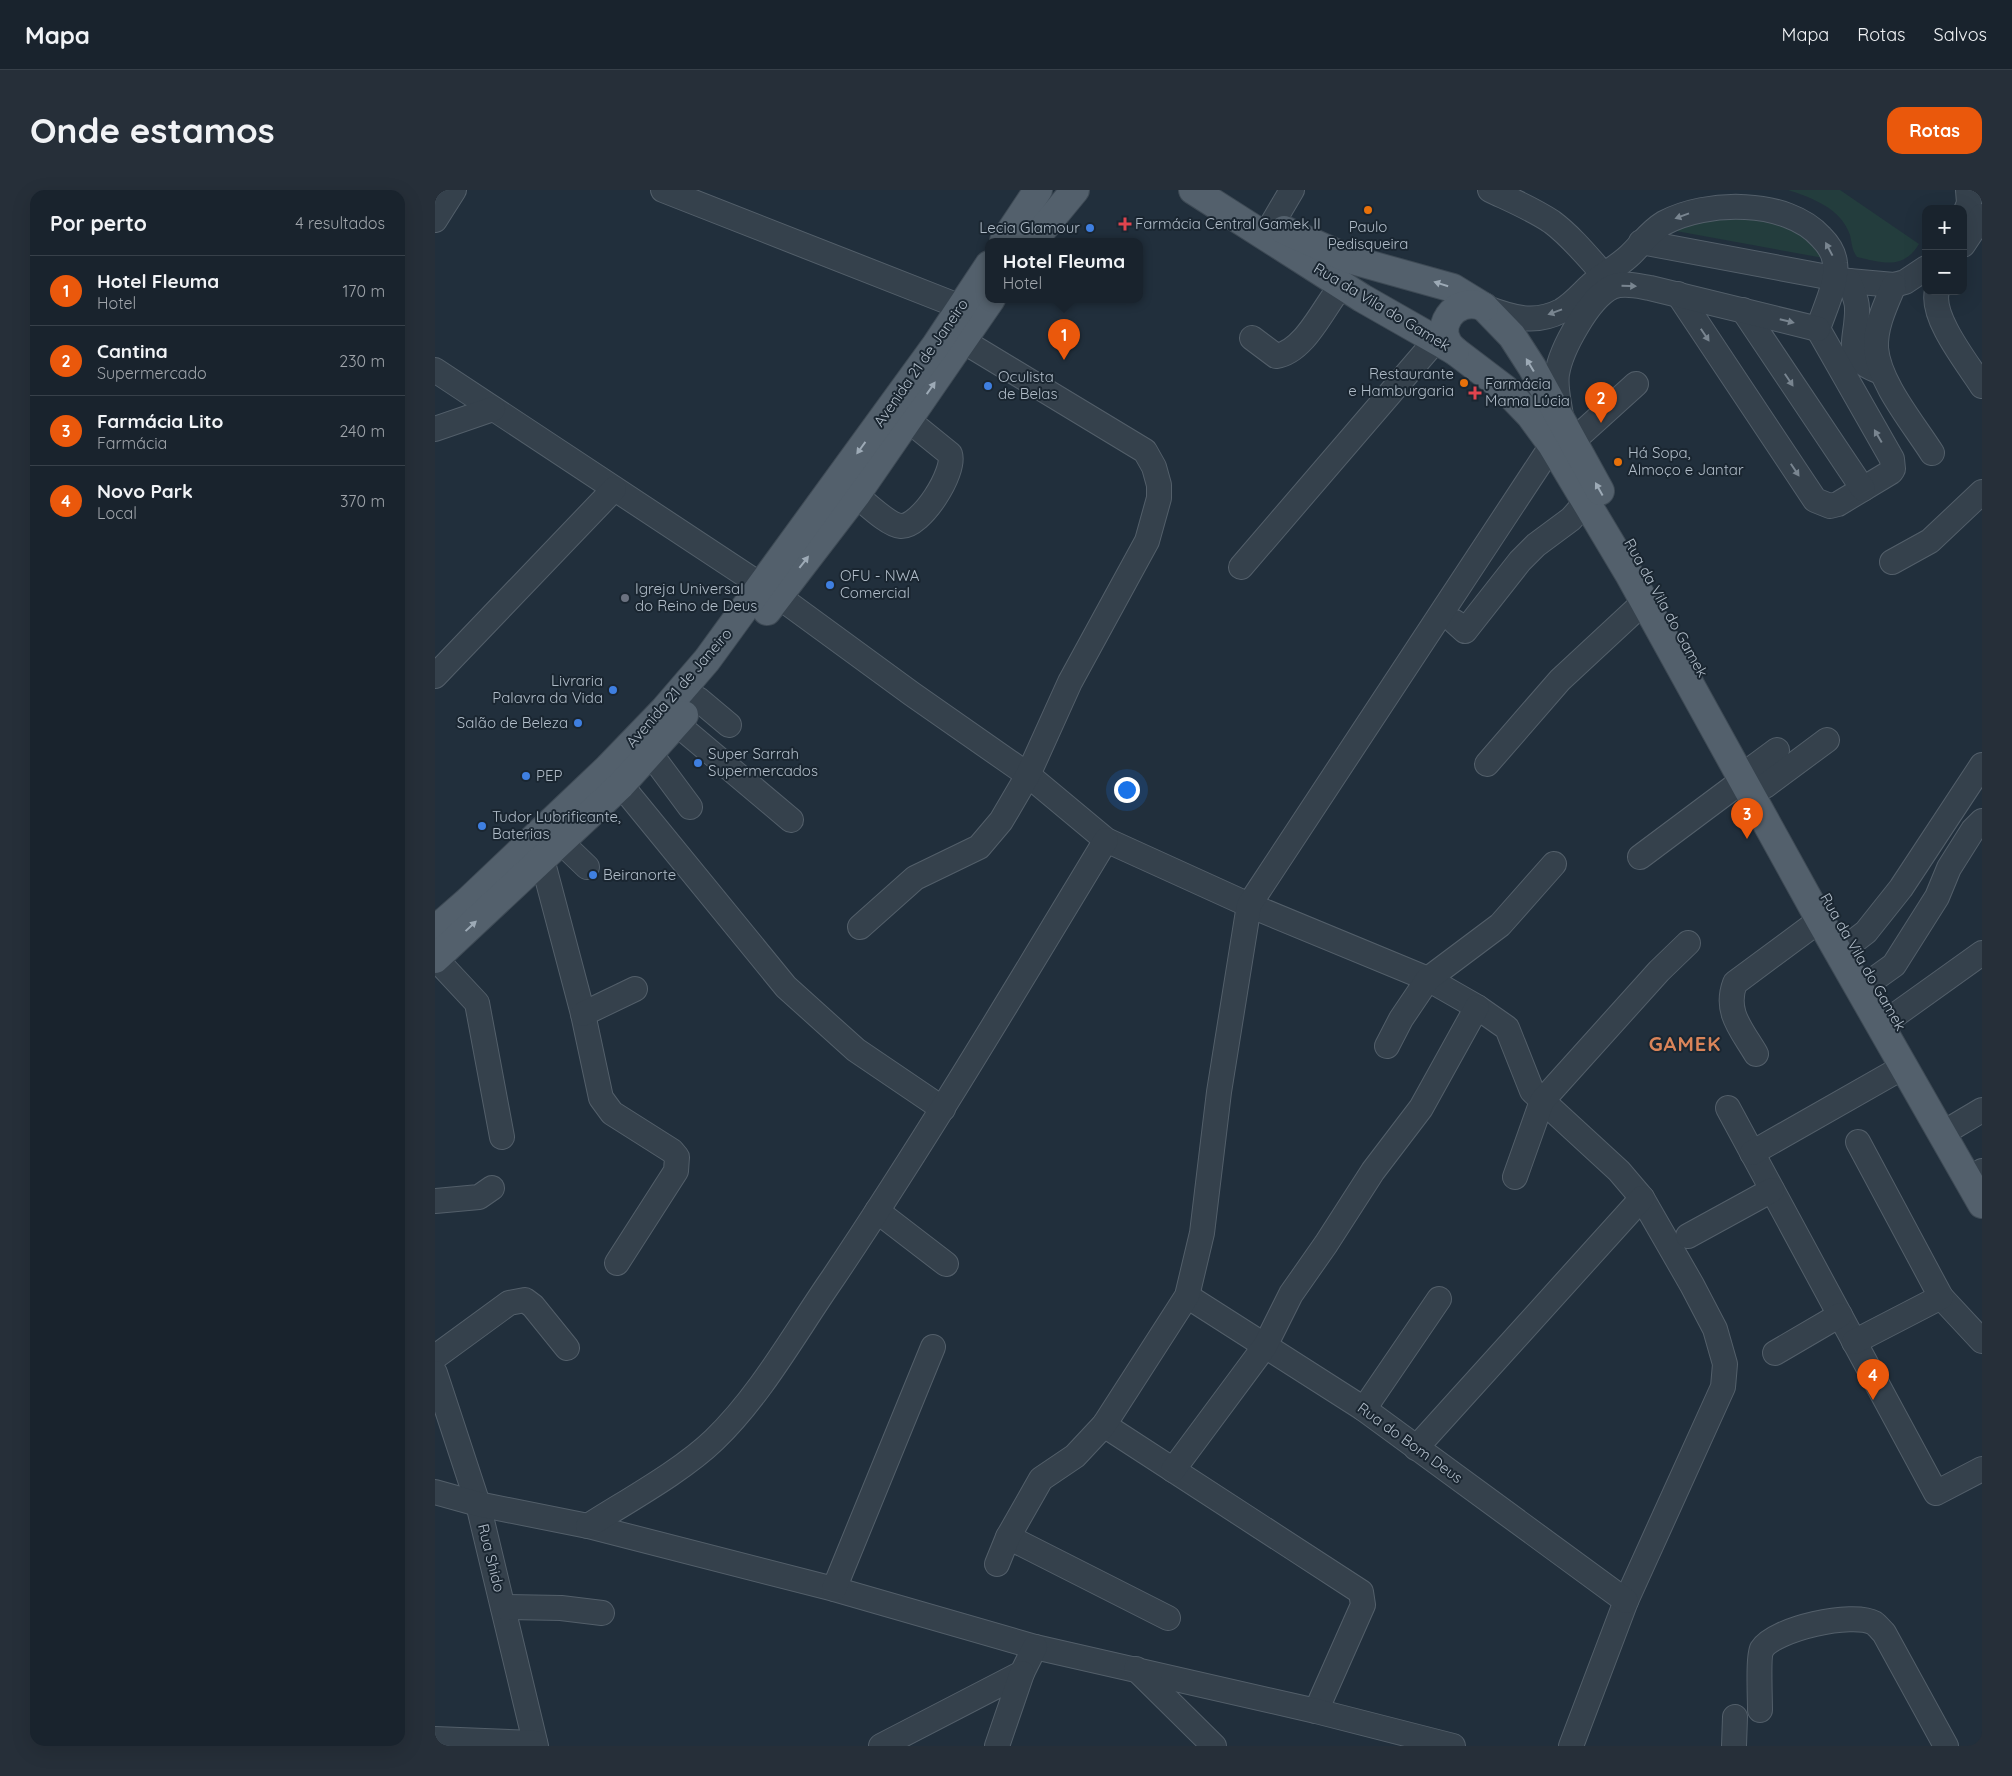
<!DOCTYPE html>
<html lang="pt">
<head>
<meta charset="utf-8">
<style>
	body { margin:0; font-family:Quicksand,sans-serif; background:#262f39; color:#f1f3f6 }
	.controls { position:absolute; right:15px; top:15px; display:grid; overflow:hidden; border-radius:10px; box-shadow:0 5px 20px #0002 }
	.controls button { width:45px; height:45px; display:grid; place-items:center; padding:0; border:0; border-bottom:1px solid #374049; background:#19232d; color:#f1f3f6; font:25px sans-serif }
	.you { position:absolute; left:691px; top:599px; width:18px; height:18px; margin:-12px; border:4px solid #fff; border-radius:50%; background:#1a73e8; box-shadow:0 0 0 8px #1a73e833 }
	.badge { display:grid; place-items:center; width:32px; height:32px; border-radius:50%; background:#ea580c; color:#fff; font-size:16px; font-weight:700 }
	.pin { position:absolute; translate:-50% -41px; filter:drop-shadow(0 1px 2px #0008) }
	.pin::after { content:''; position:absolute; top:26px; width:18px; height:15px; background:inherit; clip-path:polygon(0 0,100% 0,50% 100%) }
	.popup { position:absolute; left:550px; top:48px; width:158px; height:65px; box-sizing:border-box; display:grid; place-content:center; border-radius:10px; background:#19232d; filter:drop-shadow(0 1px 4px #0005); font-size:16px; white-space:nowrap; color:#9fa4aa }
	.popup b { font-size:19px; color:#f1f3f6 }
	.popup::after { content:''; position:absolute; left:50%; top:100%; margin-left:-10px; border:10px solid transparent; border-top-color:#19232d }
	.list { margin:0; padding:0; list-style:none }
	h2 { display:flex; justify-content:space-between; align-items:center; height:65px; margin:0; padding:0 20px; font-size:21px }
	h2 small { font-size:16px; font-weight:400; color:#9fa4aa }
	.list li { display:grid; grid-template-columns:32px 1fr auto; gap:15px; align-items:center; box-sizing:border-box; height:70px; padding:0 20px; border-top:1px solid #374049 }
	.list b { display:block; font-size:19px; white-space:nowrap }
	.list p { margin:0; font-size:16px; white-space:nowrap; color:#9fa4aa }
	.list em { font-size:16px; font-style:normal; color:#9fa4aa }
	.map { position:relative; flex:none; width:1547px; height:1556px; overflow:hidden; border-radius:15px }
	header { display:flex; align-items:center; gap:30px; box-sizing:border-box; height:70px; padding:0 25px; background:#19232d; border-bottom:1px solid #374049 }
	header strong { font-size:24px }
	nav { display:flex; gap:28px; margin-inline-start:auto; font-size:18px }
	.intro { display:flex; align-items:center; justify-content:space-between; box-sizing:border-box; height:120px; padding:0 30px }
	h1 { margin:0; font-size:35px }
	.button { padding:12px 22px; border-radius:15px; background:#ea580c; color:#fff; font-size:18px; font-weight:700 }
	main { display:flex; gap:30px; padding:0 30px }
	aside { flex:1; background:#19232d; border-radius:15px; box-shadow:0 5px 20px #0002 }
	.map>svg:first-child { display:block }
</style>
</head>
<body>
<header>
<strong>Mapa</strong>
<nav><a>Mapa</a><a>Rotas</a><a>Salvos</a></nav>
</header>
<div class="intro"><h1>Onde estamos</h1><a class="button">Rotas</a></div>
<main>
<aside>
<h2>Por perto<small>4 resultados</small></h2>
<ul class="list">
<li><span class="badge">1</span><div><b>Hotel Fleuma</b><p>Hotel</p></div><em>170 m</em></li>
<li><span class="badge">2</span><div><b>Cantina</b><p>Supermercado</p></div><em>230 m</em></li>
<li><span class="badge">3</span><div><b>Farmácia Lito</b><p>Farmácia</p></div><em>240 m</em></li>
<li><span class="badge">4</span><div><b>Novo Park</b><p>Local</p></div><em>370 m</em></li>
</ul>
</aside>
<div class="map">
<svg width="1547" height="1556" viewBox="0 0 1547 1556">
	<rect width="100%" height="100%" fill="#212f3c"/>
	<g fill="#233d3d">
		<path d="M1353,0H1405L1484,54C1468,80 1448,73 1422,67C1417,60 1417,54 1415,45C1406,18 1377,8 1353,0Z"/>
		<polygon points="1299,23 1366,37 1394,69 1230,39"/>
	</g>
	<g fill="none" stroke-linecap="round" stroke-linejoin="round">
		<g stroke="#535f6a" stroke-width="26">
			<g id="minor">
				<polyline points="228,0 526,117"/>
				<path d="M1055,0C1076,10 1098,19 1117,32C1137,47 1153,67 1169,85"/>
				<polyline points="1528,28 1534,13 1533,0"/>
				<polyline points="0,30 19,0"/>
				<polyline points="837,34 857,0"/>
				<polyline points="1206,52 1414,91 1459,95 1470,92 1491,78"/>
				<polyline points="1528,55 1547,26"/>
				<path d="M1414,91C1417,100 1422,109 1422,118C1423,150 1405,168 1446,182"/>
				<path d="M1459,95C1451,114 1440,136 1441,158C1444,193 1478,233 1497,263"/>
				<path d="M1502,101C1495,127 1533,174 1547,196"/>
				<path d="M1049,117C1075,127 1099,135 1126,121C1138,114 1147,103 1157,94C1169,84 1182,77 1194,66C1206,55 1214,42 1229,33C1271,10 1352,9 1386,47C1393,54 1399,62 1400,73C1403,93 1389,120 1383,139L1457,269L1458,279L1456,282L1403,314L1395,316L1380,310L1243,104"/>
				<polyline points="1308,120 1428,299"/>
				<path d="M817,148L841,166C870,162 889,116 907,95"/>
				<polyline points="0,180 327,396"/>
				<path d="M1126,226C1124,212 1120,197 1122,184C1126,159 1154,108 1177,97C1189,92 1203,96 1215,98L1383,139"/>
				<polyline points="0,239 58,219"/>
				<polyline points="1138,251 1201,194"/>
				<path d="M421,305C431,313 453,335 466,336C486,337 521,282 515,264L473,230"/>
				<polyline points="1457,372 1495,351 1547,302"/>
				<polyline points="806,377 1001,150"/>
				<polyline points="343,406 477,504 593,585 671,650 814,715 993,789 1042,817 1072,838 1097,901 1184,981 1207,1008 1257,1095 1280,1139 1290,1174 1288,1197 1191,1411 1136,1556"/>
				<polyline points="1020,432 1030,441 1085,371 1101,355 1136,329 1151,312"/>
				<polyline points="0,486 179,299"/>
				<polyline points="263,509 294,535"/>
				<polyline points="242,534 356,630"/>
				<polyline points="215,563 255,617"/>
				<polyline points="1052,574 1125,490 1209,412"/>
				<polyline points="1319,577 1342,560"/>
				<polyline points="186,595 351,797 421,860 508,919"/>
				<polyline points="1330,596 1392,550"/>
				<polyline points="126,652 152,677"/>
				<polyline points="1205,667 1308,590"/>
				<polyline points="107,669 148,824 166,908 177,923 237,961 242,967 241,981 182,1073"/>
				<polyline points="425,737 480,688 544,657 566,631 593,585 635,492 712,351 724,308 724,295 719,277 710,261 528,151"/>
				<polyline points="1418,752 1431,742 1466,698 1547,575"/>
				<polyline points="0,768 42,813 67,947"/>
				<polyline points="1438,790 1459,775 1502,707 1514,678 1538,640 1547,631"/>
				<polyline points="148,824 200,799"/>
				<polyline points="1459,826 1547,763"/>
				<polyline points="952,856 966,829 993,789 1065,735 1119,674"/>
				<path d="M1321,864C1307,840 1289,822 1300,793L1385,730"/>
				<polyline points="1293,918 1501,1303 1547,1279"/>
				<polyline points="1520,936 1547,920"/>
				<polyline points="1317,963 1470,876"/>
				<polyline points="1547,982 1547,981"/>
				<polyline points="1080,987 1107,911 1224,781 1253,753"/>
				<polyline points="0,1011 44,1007 57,998"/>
				<polyline points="442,1021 511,1074"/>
				<polyline points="1253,1046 1337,1000"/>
				<polyline points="752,1106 929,1219 1191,1411"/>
				<polyline points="1506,1107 1547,1151"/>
				<polyline points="1419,1152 1506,1107 1423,952"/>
				<polyline points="1340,1163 1405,1125"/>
				<polyline points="0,1167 74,1113 90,1110 98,1116 132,1158"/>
				<polyline points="0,1183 43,1314 101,1556"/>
				<polyline points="929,1219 1004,1109"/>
				<polyline points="669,1235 926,1402 928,1415 881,1521"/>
				<polyline points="981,1258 1207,1008"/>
				<polyline points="738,1280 830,1156 856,1104 891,1054 938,981 986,918 1042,817"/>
				<polyline points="0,1302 43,1314 153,1336 399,1399 600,1457 881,1521 1018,1556"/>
				<path d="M153,1336C192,1311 247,1281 279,1250C326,1205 361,1141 398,1088C494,945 582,797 671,650"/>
				<polyline points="573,1347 733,1428"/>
				<polyline points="562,1374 573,1347 606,1289 640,1266 669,1235 752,1106 767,1043 784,902 814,715 1117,255"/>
				<polyline points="399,1399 498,1157"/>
				<polyline points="68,1417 126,1418 167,1423"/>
				<polyline points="701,1479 779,1556"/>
				<path d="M1325,1520C1325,1509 1323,1466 1327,1459C1339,1439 1418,1421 1439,1433C1442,1435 1446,1440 1449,1443L1511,1556"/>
				<polyline points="0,1549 100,1553"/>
				<polyline points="446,1556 587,1483 600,1457"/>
				<polyline points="562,1556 587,1483"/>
				<polyline points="1299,1556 1300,1527"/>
			</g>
		</g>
		<g stroke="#3e4a55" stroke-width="30">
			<g id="major">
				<polyline points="758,0 927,108 1020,161 1070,199 1095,225 1117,255 1194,384 1385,730 1547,1014"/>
				<polyline points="849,40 914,69 1018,98 1049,117 1077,146 1097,177 1165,301"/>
				<polyline points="569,51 603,0"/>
				<polyline points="598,51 640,0"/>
				<path d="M1020,161C994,140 1020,104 1049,117"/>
				<polyline points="332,421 421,305 556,109"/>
				<polyline points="0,740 33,711 173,578 229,520 272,470 501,155 554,75"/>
				<polyline points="0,769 186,595 249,525"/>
			</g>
		</g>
		<use href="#minor" stroke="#35414c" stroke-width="24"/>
		<use href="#major" stroke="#53606c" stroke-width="28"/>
	</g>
	<defs><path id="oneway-solid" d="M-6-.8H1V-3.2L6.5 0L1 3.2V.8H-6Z" transform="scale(1.25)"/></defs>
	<g fill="#798590">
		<use href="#oneway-solid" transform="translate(1247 26) rotate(160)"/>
		<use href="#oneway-solid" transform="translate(1394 59) rotate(-118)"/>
		<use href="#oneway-solid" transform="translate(1194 96) rotate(2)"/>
		<use href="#oneway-solid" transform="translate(1120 122) rotate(160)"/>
		<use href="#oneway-solid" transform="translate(1352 131) rotate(14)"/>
		<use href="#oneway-solid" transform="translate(1270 145) rotate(56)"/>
		<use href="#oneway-solid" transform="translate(1354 190) rotate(56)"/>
		<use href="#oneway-solid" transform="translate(1443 246) rotate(-120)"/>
		<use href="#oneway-solid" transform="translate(1360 280) rotate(56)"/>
	</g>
	<g fill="#9daab6">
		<use href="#oneway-solid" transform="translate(1006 94) rotate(-162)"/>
		<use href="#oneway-solid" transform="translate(1095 175) rotate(-121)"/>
		<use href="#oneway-solid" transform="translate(496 198) rotate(-55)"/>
		<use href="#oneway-solid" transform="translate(426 258) rotate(126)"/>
		<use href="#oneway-solid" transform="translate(1164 299) rotate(-119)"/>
		<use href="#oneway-solid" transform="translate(369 372) rotate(-52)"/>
		<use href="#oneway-solid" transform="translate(36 736) rotate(-43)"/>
	</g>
	<g fill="#e8710a" stroke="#1a2631" stroke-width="2">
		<circle cx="933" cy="20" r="5"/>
		<circle cx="1029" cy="193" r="5"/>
		<circle cx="1183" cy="272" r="5"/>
	</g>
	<g fill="#e0444e" stroke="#1a2631" stroke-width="2">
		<path d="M687.5 26.5h5v5h5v5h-5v5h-5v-5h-5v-5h5z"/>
		<path d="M1037.5 195.5h5v5h5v5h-5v5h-5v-5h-5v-5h5z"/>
	</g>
	<g fill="#3f7fe0" stroke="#1a2631" stroke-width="2">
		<circle cx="655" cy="38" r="5"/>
		<circle cx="553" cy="196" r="5"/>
		<circle cx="395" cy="395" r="5"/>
		<circle cx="178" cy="500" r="5"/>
		<circle cx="143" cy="533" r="5"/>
		<circle cx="263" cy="573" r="5"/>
		<circle cx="91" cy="586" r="5"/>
		<circle cx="47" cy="636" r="5"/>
		<circle cx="158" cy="685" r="5"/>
	</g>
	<circle fill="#6b7280" stroke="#1a2631" stroke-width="2" cx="190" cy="408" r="5"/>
	<g text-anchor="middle" stroke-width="4" stroke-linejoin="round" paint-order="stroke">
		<g font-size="15" fill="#b0bcc8" stroke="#1a2631" text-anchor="start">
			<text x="700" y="39">Farmácia Central Gamek II</text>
			<text x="933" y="42" text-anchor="middle">Paulo<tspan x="933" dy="17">Pedisqueira</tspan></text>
			<text x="645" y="43" text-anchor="end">Lecia Glamour</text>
			<text x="1019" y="189" text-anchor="end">Restaurante<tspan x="1019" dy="17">e Hamburgaria</tspan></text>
			<text x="563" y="192">Oculista<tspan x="563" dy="17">de Belas</tspan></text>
			<text x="1050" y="199">Farmácia<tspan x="1050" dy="17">Mama Lúcia</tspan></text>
			<text x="1193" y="268">Há Sopa,<tspan x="1193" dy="17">Almoço e Jantar</tspan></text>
			<text x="405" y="391">OFU - NWA<tspan x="405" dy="17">Comercial</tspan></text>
			<text x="200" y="404">Igreja Universal<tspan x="200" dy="17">do Reino de Deus</tspan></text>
			<text x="168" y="496" text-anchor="end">Livraria<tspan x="168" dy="17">Palavra da Vida</tspan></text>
			<text x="133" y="538" text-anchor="end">Salão de Beleza</text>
			<text x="273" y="569">Super Sarrah<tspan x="273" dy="17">Supermercados</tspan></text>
			<text x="101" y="591">PEP</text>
			<text x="57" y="632">Tudor Lubrificante,<tspan x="57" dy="17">Baterias</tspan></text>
			<text x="168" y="690">Beiranorte</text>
		</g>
		<g font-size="15" fill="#b0bcc8" stroke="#1a2631">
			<text transform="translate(947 117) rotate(31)" y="5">Rua da Vila do Gamek</text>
			<text transform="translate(486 173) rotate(-55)" y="5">Avenida 21 de Janeiro</text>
			<text transform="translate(1231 418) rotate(61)" y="5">Rua da Vila do Gamek</text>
			<text transform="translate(244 498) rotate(-49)" y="5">Avenida 21 de Janeiro</text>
			<text transform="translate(1428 772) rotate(60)" y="5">Rua da Vila do Gamek</text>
			<text transform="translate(975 1253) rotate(36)" y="5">Rua do Bom Deus</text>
			<text transform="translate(56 1368) rotate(76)" y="5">Rua Shido</text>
		</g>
		<g font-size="20" font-weight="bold" letter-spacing="1" fill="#da8459" stroke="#1a2631">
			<text x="1250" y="861">GAMEK</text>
		</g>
	</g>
</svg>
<div class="controls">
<button>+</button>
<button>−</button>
</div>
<div class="you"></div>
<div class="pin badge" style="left:629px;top:170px">1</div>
<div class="popup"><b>Hotel Fleuma</b>Hotel</div>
<div class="pin badge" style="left:1166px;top:233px">2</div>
<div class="pin badge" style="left:1312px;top:649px">3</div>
<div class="pin badge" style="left:1438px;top:1210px">4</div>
</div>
</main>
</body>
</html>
